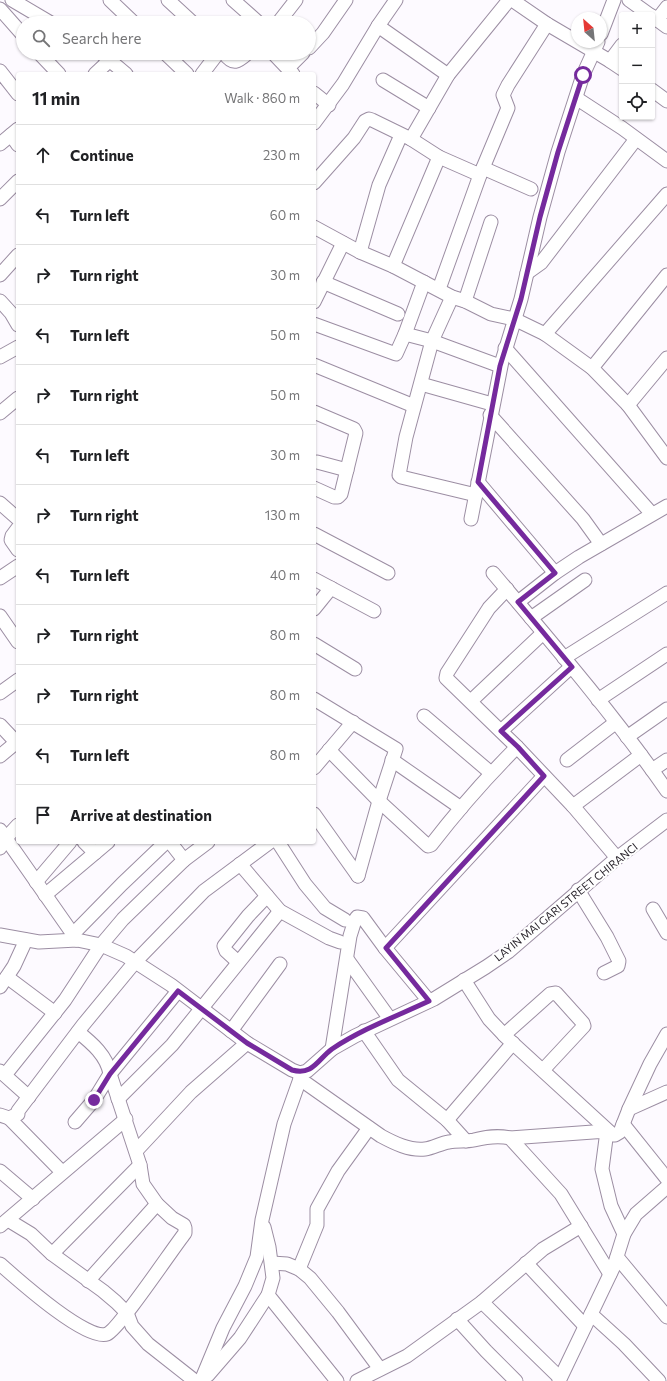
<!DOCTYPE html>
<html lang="en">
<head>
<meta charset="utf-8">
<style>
	body { margin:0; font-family:Commissioner,sans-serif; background:#f6f6f6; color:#202124 }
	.controls { position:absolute; right:12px; top:12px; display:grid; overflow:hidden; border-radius:4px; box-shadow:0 1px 3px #0004 }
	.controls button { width:36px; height:36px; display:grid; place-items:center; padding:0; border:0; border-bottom:1px solid #e0e0e0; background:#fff; color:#202124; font:20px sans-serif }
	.compass { position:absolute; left:571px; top:12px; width:36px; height:36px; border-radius:50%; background:#fff; box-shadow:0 1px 3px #0004; rotate:333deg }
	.stop { position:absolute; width:12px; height:12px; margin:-9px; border:3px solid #752a9d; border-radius:50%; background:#fff }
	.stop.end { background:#752a9d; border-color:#fff; box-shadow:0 1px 4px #0008 }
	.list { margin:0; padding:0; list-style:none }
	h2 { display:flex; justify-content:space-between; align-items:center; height:52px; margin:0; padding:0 16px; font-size:17px }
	h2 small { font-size:13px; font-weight:400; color:#757577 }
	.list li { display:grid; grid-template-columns:26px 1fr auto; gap:12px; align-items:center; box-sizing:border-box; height:60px; padding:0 16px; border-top:1px solid #e0e0e0 }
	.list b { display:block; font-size:15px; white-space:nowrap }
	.list em { font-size:13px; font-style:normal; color:#757577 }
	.icon { flex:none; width:22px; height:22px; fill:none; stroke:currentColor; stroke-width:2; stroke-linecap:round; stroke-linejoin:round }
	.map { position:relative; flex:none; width:667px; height:1381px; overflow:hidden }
	.search { position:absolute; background:#fff; box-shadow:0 1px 3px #0004; left:16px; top:16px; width:300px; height:44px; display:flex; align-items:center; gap:10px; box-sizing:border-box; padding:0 14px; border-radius:22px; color:#757577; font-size:15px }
	.panel { position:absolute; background:#fff; box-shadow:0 1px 3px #0004; left:16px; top:72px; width:300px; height:772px; border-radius:4px }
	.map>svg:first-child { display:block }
</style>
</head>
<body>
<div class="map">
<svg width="667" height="1381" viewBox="0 0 667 1381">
	<rect width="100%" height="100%" fill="#fdfaff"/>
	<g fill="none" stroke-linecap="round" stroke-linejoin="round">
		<g stroke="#9c8ea3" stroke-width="15">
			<g id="minor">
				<polyline points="12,0 51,23"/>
				<polyline points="110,0 134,23"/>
				<polyline points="168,0 193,23"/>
				<polyline points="233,0 259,23"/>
				<polyline points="512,0 547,24 610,61 622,69"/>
				<polyline points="629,0 650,15"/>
				<polyline points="0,9 23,35"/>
				<polyline points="652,16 667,27"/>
				<polyline points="657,20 667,7"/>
				<polyline points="278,23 296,0"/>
				<polyline points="378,26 448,75"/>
				<polyline points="601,34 614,0"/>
				<polyline points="309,48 323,33 346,0"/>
				<polyline points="39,53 59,74"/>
				<polyline points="101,53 126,74"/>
				<polyline points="165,53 187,74"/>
				<path d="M224,53C233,66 238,62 248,53"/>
				<polyline points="273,53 293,74"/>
				<polyline points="610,61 622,45"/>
				<polyline points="288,68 303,53"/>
				<polyline points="0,71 18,94"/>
				<polyline points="95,74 110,60"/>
				<polyline points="202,74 218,53"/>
				<polyline points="383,80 429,108"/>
				<polyline points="652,90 667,101"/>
				<polyline points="314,93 329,105"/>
				<polyline points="576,98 622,128 667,161"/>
				<polyline points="314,123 343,84 378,26 396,0"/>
				<polyline points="11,135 18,145"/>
				<polyline points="411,139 448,75 509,0"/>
				<polyline points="0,144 18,129"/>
				<polyline points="483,168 531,189"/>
				<polyline points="314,183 354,138 365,121 369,119 372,120 411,139 439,157 480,175"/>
				<polyline points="0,199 18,181"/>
				<polyline points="314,227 360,252 393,266 452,297 465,301 491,314 514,319 545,334 592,368 628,405 667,458"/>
				<polyline points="360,252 379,185 401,135"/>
				<polyline points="393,266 439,157"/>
				<polyline points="527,273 541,263 636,139"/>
				<polyline points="0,275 18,255"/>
				<polyline points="323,282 398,314"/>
				<polyline points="439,289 480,175 508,108 503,95 508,85 547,24"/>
				<polyline points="452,297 432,341 406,437 399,475 401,477 476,495"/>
				<polyline points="0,301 11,313 18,325"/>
				<polyline points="465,301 491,222"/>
				<polyline points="314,302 343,243"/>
				<polyline points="314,324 396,354 405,334 424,282"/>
				<polyline points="405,334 432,341 500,366"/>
				<polyline points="545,334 667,194"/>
				<polyline points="505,348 652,514"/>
				<polyline points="0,357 18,347"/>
				<polyline points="314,365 414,406"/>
				<polyline points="592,368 667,275"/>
				<polyline points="421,384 492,404"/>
				<polyline points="628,405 667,358"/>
				<polyline points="314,412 354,429 356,433 341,494 338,497 334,497 314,488"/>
				<polyline points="0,413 18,398"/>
				<polyline points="490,415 583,519 601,544"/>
				<polyline points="317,462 347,470"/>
				<polyline points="478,482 555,573"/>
				<polyline points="0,503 18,519"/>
				<polyline points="471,519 502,361 521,299 540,217 558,152 583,75 598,42"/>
				<polyline points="18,528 12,536 11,540 18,550"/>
				<polyline points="314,534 388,573"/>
				<path d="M493,573C553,644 614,715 667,791"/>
				<polyline points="0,578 18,566"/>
				<polyline points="314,579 374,611"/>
				<polyline points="507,589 489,608 447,673 446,678 517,747 573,806 617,858"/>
				<polyline points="518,602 555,573 579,557 667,506"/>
				<polyline points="314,609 331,588"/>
				<polyline points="0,616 18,642"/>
				<polyline points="531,618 585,580"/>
				<polyline points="314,644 355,669"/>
				<polyline points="564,658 667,593"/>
				<polyline points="0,693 18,680"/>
				<polyline points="314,699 396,749 379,801 358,876"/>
				<polyline points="598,700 667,654"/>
				<polyline points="471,701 543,633"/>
				<polyline points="424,716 491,773"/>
				<polyline points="0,725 16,742"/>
				<polyline points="501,731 571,667"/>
				<polyline points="627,737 667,709"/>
				<path d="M329,750L379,801L428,846L431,845C458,810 486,778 517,747"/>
				<polyline points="0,756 18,741"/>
				<polyline points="392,760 461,808"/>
				<polyline points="567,760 615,723"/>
				<polyline points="314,768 353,722"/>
				<polyline points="652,770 667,760"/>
				<polyline points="573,806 641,755"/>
				<polyline points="314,814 358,876"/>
				<polyline points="0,830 77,940"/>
				<polyline points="84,842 95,853"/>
				<polyline points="170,842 184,860"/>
				<polyline points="278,842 305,884 325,908 345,920"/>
				<polyline points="0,848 6,838 18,825"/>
				<polyline points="240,864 280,911 329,938 340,942"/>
				<polyline points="36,882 70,842"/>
				<polyline points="578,890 607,937 619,961 618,966 604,973"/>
				<polyline points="45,895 108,842"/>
				<polyline points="653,909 667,933"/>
				<polyline points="73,934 122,884 166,842"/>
				<polyline points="0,935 39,942 77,940 101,945 126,956 171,985 247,1043 292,1070 300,1073 307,1071 332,1049 355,1036 434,999 486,967 508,952 617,858 667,820"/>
				<polyline points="385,948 544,776"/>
				<polyline points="347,959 390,1019"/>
				<polyline points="238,962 226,951 224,946 248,916 267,896"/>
				<polyline points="7,977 55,1013"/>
				<polyline points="464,980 489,1019 506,1037 613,1135 615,1135 620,1132 629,1109 650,1064 667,1034"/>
				<polyline points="0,987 14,966 26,940"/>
				<polyline points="231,1031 280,964"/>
				<polyline points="364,1031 398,1080 447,1120 466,1141"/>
				<polyline points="504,1035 550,994 556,993 583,1023 584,1026 543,1070"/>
				<polyline points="332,1049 350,936 355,920 357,917 363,918 385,948 429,1001"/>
				<polyline points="0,1071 29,1097"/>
				<polyline points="5,1075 65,1000 101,945 123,919 184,860 208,842"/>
				<path d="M300,1079L381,1136C394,1143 410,1151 425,1149C433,1148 441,1143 449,1142C457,1140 465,1142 474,1140C486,1137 497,1135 510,1138L561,1194L610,1274"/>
				<polyline points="118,1099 172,1045 280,911"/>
				<polyline points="629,1109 667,1092"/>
				<polyline points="0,1115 9,1118 18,1114 18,1111 83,1025 135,962 204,891 270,842"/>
				<polyline points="9,1118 62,1172"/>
				<polyline points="447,1120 513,1043"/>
				<polyline points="75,1122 94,1100 110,1074 178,991"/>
				<polyline points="623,1124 667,1179"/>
				<polyline points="510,1138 607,1131 602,1169 611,1206 624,1234"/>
				<polyline points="136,1151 191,1092 247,1043"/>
				<polyline points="0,1171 33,1199"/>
				<polyline points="8,1220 31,1234 52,1254 103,1291 116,1302 127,1313 132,1326 148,1344 195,1381"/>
				<polyline points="0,1226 126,1119"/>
				<polyline points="264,1227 269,1247 273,1278 268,1295 337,1381"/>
				<polyline points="52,1254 140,1165"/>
				<polyline points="617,1257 667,1317"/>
				<polyline points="272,1263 287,1264 299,1269 310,1278 338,1312 380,1369"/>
				<polyline points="526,1263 585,1326"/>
				<path d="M0,1264C16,1278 87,1342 107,1334C119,1329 173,1248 185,1233V1228L184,1225L172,1218L157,1204L143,1184L140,1165L110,1074C107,1056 92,1043 78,1032"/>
				<polyline points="299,1269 317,1225 317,1209 338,1171 369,1128"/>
				<polyline points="88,1281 157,1204"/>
				<polyline points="482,1302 560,1378"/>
				<polyline points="591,1314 624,1344 659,1381"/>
				<polyline points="457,1319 486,1351 516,1381"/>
				<polyline points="208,1375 240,1338 268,1295"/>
				<polyline points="201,1381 223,1328 245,1286 257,1257 262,1220 284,1124 300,1079 300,1073"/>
				<polyline points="357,1381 407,1356 482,1302 543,1249 581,1226"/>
				<polyline points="559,1381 614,1266 624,1234 636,1214 667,1187"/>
			</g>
		</g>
		<use href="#minor" stroke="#fff" stroke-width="13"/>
	</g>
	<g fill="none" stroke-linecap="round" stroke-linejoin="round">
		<path stroke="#752a9d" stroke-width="5" d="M94,1100L110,1074L178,991L247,1043L292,1070C313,1076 318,1059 332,1049C362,1029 397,1016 429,1001L386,948L544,776L518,747L501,731L572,667L518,602L555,573L478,482L500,366L521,299L540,217L558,152L583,75"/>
	</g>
	<g text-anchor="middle" stroke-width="4" stroke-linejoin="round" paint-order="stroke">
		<g font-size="11" fill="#2a252d" stroke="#fff">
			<text transform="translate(566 902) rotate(-39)" y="4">LAYIN MAI GARI STREET CHIRANCI</text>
		</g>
	</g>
</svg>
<div class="controls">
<button>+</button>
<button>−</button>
<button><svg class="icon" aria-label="locate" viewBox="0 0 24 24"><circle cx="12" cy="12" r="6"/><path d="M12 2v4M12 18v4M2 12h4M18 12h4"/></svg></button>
</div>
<svg class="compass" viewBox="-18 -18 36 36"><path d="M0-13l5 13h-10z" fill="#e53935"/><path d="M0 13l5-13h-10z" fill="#757577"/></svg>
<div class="stop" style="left:583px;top:75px"></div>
<div class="stop end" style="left:94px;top:1100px"></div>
<div class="search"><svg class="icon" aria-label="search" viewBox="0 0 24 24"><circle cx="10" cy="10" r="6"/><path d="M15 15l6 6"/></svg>Search here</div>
<section class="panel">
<h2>11 min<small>Walk · 860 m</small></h2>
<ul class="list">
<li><svg class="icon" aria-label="ahead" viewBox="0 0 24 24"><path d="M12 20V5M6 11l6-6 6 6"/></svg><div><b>Continue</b></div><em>230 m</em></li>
<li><svg class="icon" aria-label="left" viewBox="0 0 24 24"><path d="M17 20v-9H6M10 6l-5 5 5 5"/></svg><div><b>Turn left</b></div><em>60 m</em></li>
<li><svg class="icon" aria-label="right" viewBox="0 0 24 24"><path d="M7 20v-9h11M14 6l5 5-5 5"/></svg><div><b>Turn right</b></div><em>30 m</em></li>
<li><svg class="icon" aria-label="left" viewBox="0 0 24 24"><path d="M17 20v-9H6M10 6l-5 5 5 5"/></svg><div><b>Turn left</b></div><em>50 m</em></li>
<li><svg class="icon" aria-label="right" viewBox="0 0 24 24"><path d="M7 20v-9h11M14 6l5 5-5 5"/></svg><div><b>Turn right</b></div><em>50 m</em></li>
<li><svg class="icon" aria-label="left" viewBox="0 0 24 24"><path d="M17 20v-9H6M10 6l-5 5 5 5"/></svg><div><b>Turn left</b></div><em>30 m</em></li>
<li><svg class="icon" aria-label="right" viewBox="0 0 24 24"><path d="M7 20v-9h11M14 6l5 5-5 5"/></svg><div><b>Turn right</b></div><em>130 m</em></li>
<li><svg class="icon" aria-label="left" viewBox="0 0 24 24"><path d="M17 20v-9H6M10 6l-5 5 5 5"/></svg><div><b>Turn left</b></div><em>40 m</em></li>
<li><svg class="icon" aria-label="right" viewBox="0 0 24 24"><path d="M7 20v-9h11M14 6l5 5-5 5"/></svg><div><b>Turn right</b></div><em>80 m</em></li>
<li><svg class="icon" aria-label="right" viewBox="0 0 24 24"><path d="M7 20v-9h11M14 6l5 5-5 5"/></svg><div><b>Turn right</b></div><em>80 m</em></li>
<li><svg class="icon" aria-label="left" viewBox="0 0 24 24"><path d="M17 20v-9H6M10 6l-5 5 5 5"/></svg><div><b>Turn left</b></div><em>80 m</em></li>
<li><svg class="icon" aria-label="arrive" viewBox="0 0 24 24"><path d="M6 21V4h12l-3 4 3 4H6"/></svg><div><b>Arrive at destination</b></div></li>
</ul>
</section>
</div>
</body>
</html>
